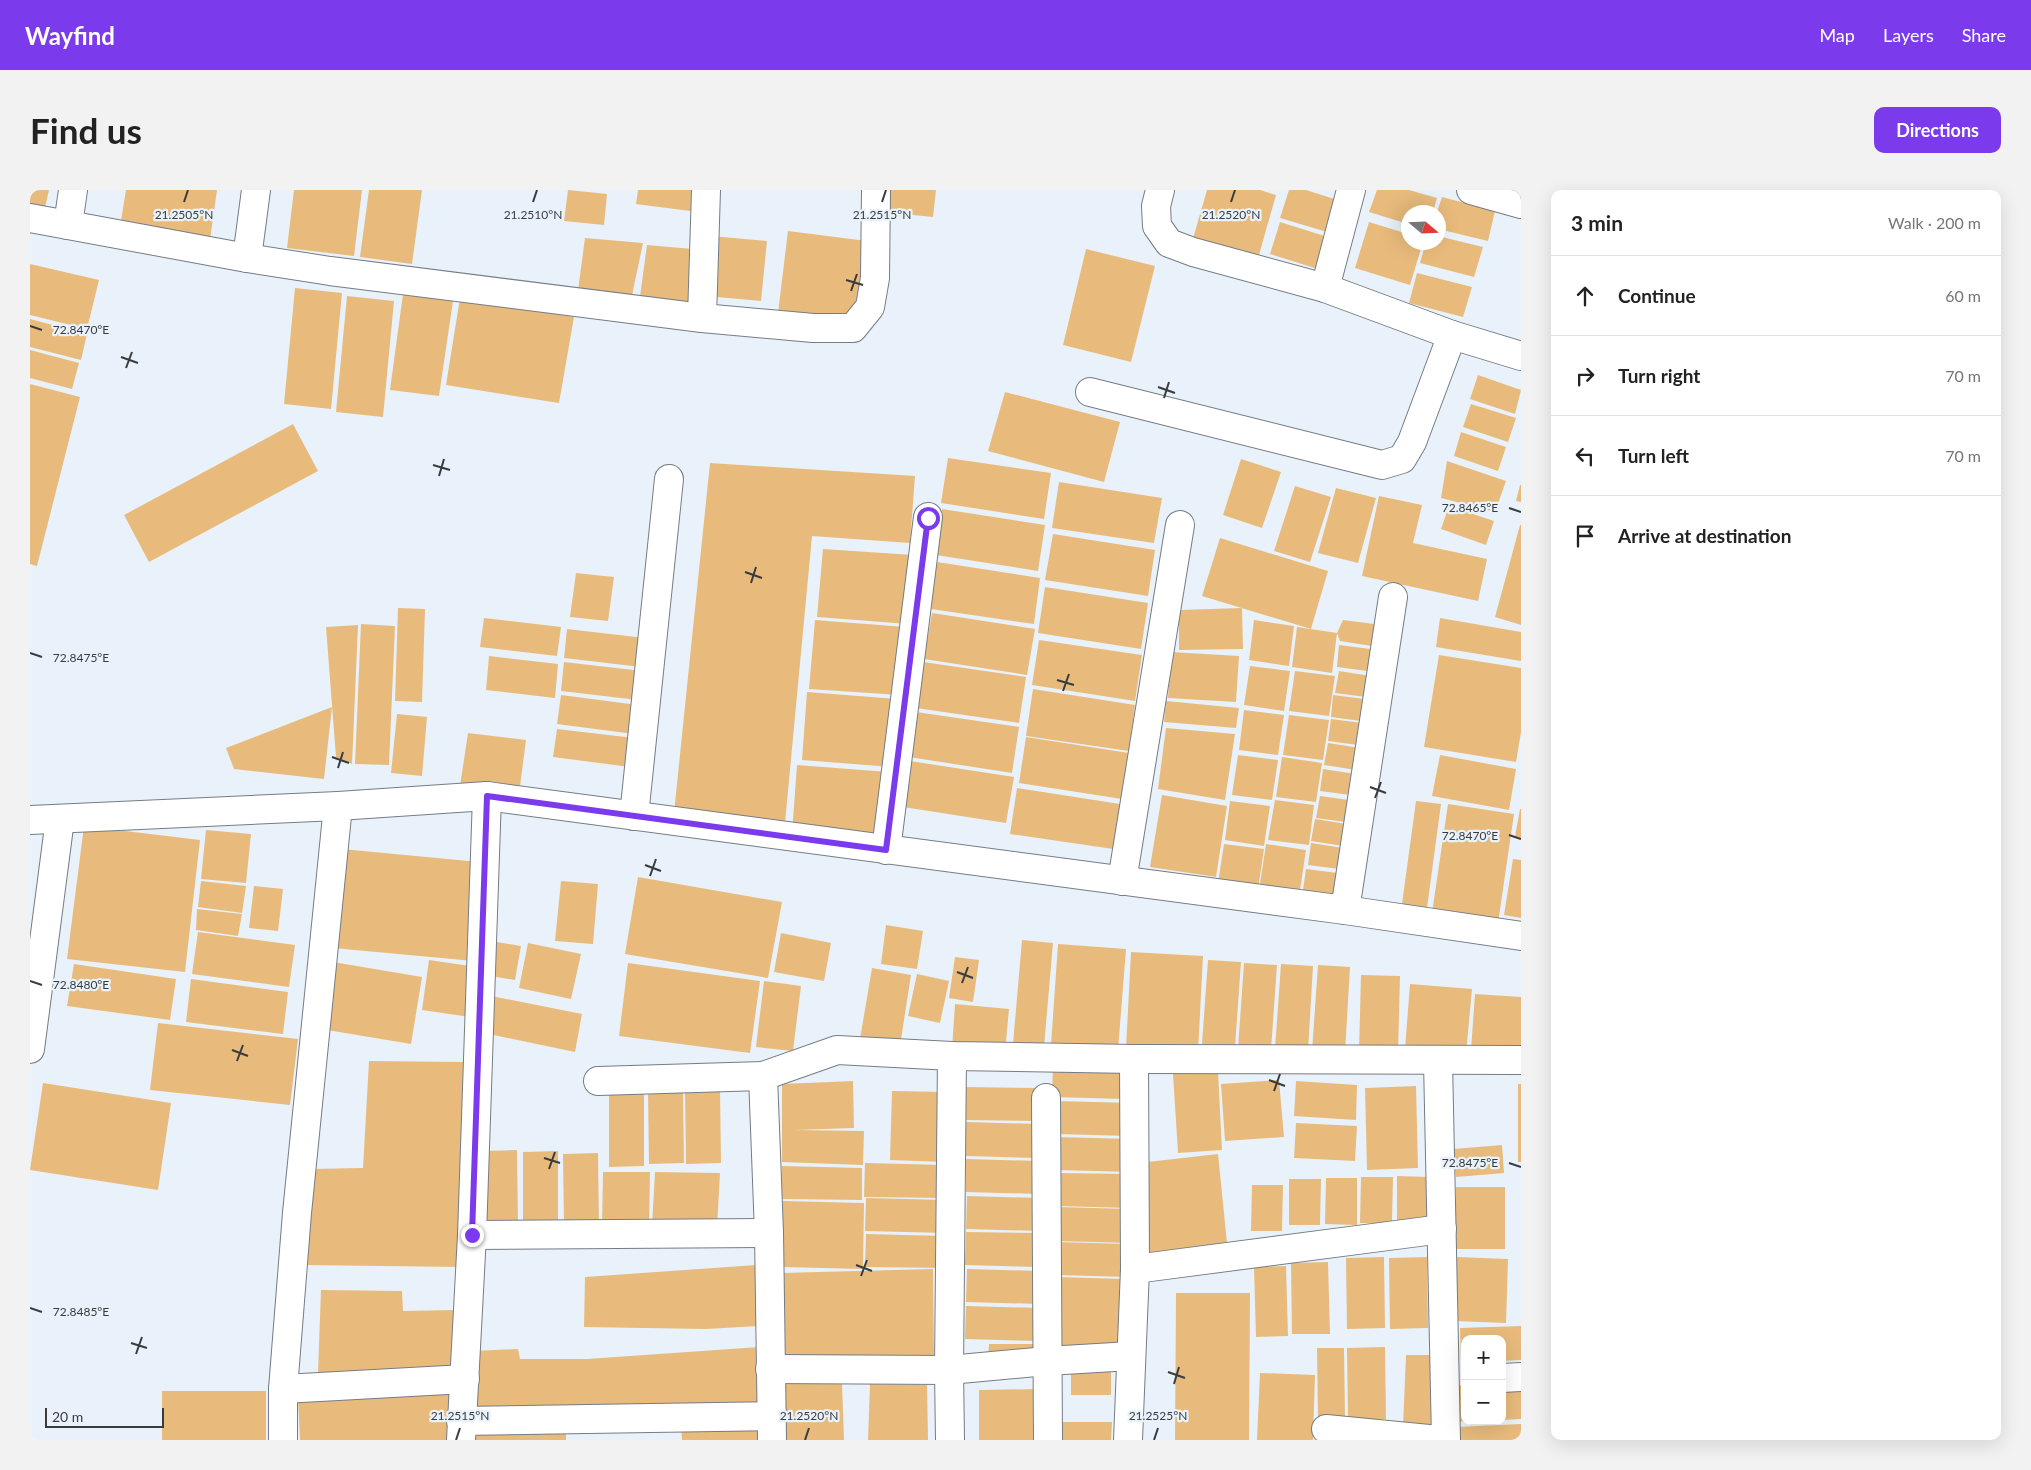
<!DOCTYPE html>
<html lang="en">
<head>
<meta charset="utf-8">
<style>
	body { margin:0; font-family:Lato,sans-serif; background:#f2f2f2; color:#222 }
	.controls { position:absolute; right:15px; bottom:15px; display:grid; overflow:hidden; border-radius:10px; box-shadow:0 5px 20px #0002 }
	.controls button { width:45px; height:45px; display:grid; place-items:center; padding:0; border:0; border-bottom:1px solid #e0e0e0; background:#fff; color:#222; font:25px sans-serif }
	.compass { position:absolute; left:1371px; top:15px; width:45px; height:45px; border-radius:50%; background:#fff; box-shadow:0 5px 20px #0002; rotate:109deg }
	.scale { position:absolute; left:15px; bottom:12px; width:119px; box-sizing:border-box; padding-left:5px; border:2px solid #393c3f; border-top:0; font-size:14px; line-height:18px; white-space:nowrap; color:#393c3f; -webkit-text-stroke:4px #e9f2fa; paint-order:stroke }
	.stop { position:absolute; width:15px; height:15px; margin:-11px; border:4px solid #7c3aed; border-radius:50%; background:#fff }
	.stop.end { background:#7c3aed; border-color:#fff; box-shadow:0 1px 5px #0008 }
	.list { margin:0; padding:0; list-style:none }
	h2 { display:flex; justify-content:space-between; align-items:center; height:65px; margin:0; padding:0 20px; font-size:21px }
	h2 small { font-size:16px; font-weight:400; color:#767676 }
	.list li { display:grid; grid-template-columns:32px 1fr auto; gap:15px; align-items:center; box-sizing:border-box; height:80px; padding:0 20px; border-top:1px solid #e0e0e0 }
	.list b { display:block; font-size:19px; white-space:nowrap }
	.list em { font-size:16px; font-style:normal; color:#767676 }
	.icon { flex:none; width:28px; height:28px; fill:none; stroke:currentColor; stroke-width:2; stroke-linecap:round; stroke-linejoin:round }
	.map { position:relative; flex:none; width:1491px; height:1250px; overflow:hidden; border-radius:10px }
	header { display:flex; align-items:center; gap:30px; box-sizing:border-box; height:70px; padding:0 25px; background:#7c3aed; color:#fff }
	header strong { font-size:24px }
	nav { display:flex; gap:28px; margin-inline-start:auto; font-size:18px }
	.intro { display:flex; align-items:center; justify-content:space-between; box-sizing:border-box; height:120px; padding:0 30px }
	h1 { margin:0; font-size:35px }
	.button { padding:12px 22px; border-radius:10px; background:#7c3aed; color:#fff; font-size:18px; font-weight:700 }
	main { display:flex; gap:30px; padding:0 30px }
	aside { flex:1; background:#fff; border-radius:10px; box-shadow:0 5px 20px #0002 }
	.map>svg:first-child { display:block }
</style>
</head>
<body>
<header>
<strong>Wayfind</strong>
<nav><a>Map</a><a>Layers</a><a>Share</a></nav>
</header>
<div class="intro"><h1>Find us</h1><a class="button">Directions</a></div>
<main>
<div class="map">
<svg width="1491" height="1250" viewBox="0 0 1491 1250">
	<rect width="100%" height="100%" fill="#e9f2fa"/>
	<g fill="#e8bb7c">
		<polygon points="0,0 19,0 14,22 0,18"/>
		<polygon points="96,0 187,0 180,50 90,37"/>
		<polygon points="264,0 332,0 324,66 257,58"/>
		<polygon points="339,0 392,0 382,74 330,67"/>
		<polygon points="538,0 577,4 574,35 534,31"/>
		<polygon points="608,0 667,0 668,22 606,14"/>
		<polygon points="855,0 906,0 903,27 852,22"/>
		<polygon points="1177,0 1230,0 1246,5 1227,72 1162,52"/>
		<polygon points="1259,0 1276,0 1314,12 1304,44 1250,28"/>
		<polygon points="1347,0 1379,0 1407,8 1403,22 1378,22 1378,34 1339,22"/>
		<polygon points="1412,7 1465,21 1458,51 1408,39 1407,22"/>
		<polygon points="1250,32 1304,49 1294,81 1240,64"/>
		<polygon points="1339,32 1378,44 1378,52 1393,52 1380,95 1325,78"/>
		<polygon points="758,41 837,51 827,132 748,123"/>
		<polygon points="682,46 737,51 731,111 676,106"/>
		<polygon points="1408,46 1453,57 1444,87 1390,73 1396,52 1408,52"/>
		<polygon points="555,48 613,53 600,115 547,108"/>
		<polygon points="617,55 674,60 661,121 609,114"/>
		<polygon points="1056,59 1125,76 1101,172 1033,155"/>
		<polygon points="0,74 69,90 57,139 0,125"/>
		<polygon points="1387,83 1442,97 1433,127 1379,113"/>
		<polygon points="265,98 312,103 301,219 254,214"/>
		<polygon points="373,104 423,111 409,206 360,200"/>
		<polygon points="317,106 364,111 353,227 306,222"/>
		<polygon points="430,108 544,127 529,213 416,195"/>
		<polygon points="0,129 57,144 51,170 0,157"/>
		<polygon points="0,160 49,173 42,199 0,188"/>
		<polygon points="1448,185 1491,200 1485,224 1440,209"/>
		<polygon points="0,194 50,207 7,376 0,374"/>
		<polygon points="975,202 1090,232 1074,292 958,261"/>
		<polygon points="1441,214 1486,228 1478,252 1433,237"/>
		<polygon points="263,234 288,281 119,372 94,325"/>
		<polygon points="1431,242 1476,257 1468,281 1424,266"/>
		<polygon points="918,268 1021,283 1014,329 911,313"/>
		<polygon points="1211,269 1251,282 1232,338 1193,325"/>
		<polygon points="1417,271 1476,291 1465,322 1411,308"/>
		<polygon points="680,273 885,286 880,353 782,346 755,633 644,623"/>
		<polygon points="1029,292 1132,308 1124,353 1022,338"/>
		<polygon points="1490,295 1491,295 1491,312 1486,311"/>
		<polygon points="1265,296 1301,307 1280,372 1244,361"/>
		<polygon points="1306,298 1346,308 1328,373 1288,363"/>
		<polygon points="1349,306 1392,315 1383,353 1457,369 1448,411 1332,386"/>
		<polygon points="1419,316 1464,331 1456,355 1411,339"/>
		<polygon points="912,319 1015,335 1008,381 906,365"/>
		<polygon points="1490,335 1491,335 1491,435 1465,427"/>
		<polygon points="1023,344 1125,360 1118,406 1015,390"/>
		<polygon points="1190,348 1298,381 1281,439 1172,406"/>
		<polygon points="793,359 883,365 878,434 787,427"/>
		<polygon points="907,372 1010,388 1004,434 901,419"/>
		<polygon points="546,383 584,387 578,431 540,427"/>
		<polygon points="1015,397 1118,413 1111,459 1008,443"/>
		<polygon points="368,418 395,419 392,512 365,511"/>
		<polygon points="1212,418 1213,459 1149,460 1149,420"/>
		<polygon points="902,423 1005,439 997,485 894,469"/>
		<polygon points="454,428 531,437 527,466 450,457"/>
		<polygon points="1410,428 1491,442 1491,471 1406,457"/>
		<polygon points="785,430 875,437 870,505 779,499"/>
		<polygon points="1224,430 1264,436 1259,476 1219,470"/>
		<polygon points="1313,430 1352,435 1348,457 1310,451 1307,443 1302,483 1262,477 1267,437 1307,443"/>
		<polygon points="331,434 365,436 359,575 325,574"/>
		<polygon points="328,435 322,574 306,567 296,437"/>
		<polygon points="537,439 615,448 611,477 534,468"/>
		<polygon points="1009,450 1112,465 1105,511 1002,495"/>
		<polygon points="1309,455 1348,460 1345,482 1307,477"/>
		<polygon points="1141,462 1209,466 1206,512 1138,508"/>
		<polygon points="1409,465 1491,478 1491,542 1486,572 1394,557"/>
		<polygon points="459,466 528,474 525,508 456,500"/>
		<polygon points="534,472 612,481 608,510 531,501"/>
		<polygon points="893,472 996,487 989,533 886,518"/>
		<polygon points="1220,476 1260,481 1254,521 1214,515"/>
		<polygon points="1265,481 1305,486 1299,526 1259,521"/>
		<polygon points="1309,481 1347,487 1344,508 1305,503"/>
		<polygon points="1003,499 1105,515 1099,561 996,546"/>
		<polygon points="777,502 867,509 862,577 772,570"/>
		<polygon points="531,505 608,515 604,544 527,534"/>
		<polygon points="1303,505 1342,510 1339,532 1301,527"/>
		<polygon points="1136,511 1209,518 1206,538 1134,532"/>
		<polygon points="302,517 294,589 204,579 196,558"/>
		<polygon points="1214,520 1254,525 1248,565 1209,560"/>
		<polygon points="886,522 989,537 982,583 879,567"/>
		<polygon points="367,524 397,527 392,586 361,583"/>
		<polygon points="1259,525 1299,530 1293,570 1253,565"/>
		<polygon points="1301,529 1340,534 1336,556 1298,551"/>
		<polygon points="1136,538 1205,544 1195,610 1128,599"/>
		<polygon points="527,539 604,548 600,577 523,567"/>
		<polygon points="438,543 496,550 489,604 430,596"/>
		<polygon points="996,547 1099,563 1092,609 989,593"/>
		<polygon points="1298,553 1336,559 1333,581 1294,575"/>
		<polygon points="1208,565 1248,570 1242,610 1202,605"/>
		<polygon points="1410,565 1486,579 1479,620 1402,606"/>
		<polygon points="1252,567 1292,573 1286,612 1246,607"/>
		<polygon points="880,571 984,587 976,633 873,617"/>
		<polygon points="767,575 858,582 853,649 762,643"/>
		<polygon points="1293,579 1332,585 1328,606 1290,601"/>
		<polygon points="987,598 1090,614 1083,659 980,644"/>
		<polygon points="1132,605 1197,616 1186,687 1120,677"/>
		<polygon points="1290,606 1326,611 1323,633 1286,628"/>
		<polygon points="1245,610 1284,615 1279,655 1238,650"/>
		<polygon points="1200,611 1240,616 1234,656 1195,650"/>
		<polygon points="1386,611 1411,614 1397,718 1372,714"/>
		<polygon points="1418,614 1484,624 1468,733 1402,723"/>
		<polygon points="1490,619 1491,619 1491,648 1485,647"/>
		<polygon points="1285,629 1323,635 1320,657 1281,651"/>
		<polygon points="54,636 170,650 155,782 37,769"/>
		<polygon points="176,640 221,644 216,693 171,689"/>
		<polygon points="1281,653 1320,659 1317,680 1278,675"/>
		<polygon points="1194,654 1234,659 1228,699 1188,693"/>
		<polygon points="1236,654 1276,660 1270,700 1230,694"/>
		<polygon points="312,659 449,672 444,771 303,758"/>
		<polygon points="1483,669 1491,670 1491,728 1474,725"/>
		<polygon points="1276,679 1315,684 1312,705 1273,700"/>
		<polygon points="608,687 752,712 738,788 595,764"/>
		<polygon points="171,691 216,696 212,723 168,717"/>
		<polygon points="531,691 568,694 563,754 525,751"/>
		<polygon points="224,696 253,699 248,741 219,738"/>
		<polygon points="167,719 212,724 208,746 166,740"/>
		<polygon points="856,735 893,741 887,779 851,774"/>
		<polygon points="168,742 265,755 259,797 162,784"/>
		<polygon points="751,743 801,753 794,791 744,782"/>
		<polygon points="992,750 1023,753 1014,857 983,854"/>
		<polygon points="461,751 491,756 485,790 455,785"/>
		<polygon points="498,753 551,764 541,809 489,798"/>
		<polygon points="1028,754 1096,759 1088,860 1021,855"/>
		<polygon points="1101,762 1173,766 1168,862 1096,858"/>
		<polygon points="925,767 949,770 943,812 919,808"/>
		<polygon points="399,770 447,777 440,827 392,820"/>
		<polygon points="1178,770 1211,772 1205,857 1172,854"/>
		<polygon points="303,772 392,787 381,854 291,839"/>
		<polygon points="598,773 730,791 720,863 589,846"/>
		<polygon points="1214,773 1247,775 1241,860 1208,858"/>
		<polygon points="44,774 146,789 140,830 37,816"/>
		<polygon points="1251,774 1283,776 1278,861 1245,859"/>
		<polygon points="1288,775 1320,777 1315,863 1282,861"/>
		<polygon points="842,778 881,785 870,856 830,849"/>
		<polygon points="887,784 919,791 910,833 878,826"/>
		<polygon points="1331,785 1370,786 1368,863 1329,862"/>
		<polygon points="161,789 258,802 253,844 156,832"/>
		<polygon points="734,791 771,796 763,861 726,857"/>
		<polygon points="1380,794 1442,799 1436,864 1375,859"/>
		<polygon points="1445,804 1491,807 1491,862 1441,859"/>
		<polygon points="461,806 552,824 545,862 454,843"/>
		<polygon points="925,814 979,819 975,863 922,859"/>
		<polygon points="128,833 268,849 260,915 120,900"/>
		<polygon points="339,871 433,872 431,1077 272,1075 281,979 333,978"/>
		<polygon points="1023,873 1097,875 1096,909 1022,907"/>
		<polygon points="1188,881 1192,960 1148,963 1143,884"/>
		<polygon points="1249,890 1254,947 1195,951 1191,894"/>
		<polygon points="823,891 824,938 765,940 834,941 833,975 752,972 752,894"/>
		<polygon points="1266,891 1327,895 1326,930 1264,926"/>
		<polygon points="13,893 141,913 128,1000 0,980"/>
		<rect x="1488" y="894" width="3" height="78"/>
		<polygon points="1386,896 1388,978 1337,980 1335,898"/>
		<polygon points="935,897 1009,898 1008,931 934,930"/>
		<polygon points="618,899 653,899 654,973 619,974"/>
		<polygon points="655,899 690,899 691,973 656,974"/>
		<polygon points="862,901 917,902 915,972 860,970"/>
		<polygon points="579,902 614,902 614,976 579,977"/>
		<polygon points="1026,911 1101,913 1099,946 1026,944"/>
		<polygon points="936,932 1010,934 1009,968 935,966"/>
		<polygon points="1266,933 1327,936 1325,971 1264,968"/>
		<polygon points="1027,947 1101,949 1100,982 1026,980"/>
		<polygon points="1472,955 1474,983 1426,987 1423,959"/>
		<polygon points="487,960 488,1035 453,1035 452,961"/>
		<polygon points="528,961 528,1035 493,1036 493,962"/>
		<polygon points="568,963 569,1037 534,1038 533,964"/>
		<polygon points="1188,964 1198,1063 1119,1071 1109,973"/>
		<polygon points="936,969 1010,971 1009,1004 936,1002"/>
		<polygon points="835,973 916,975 915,1008 834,1007"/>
		<polygon points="752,976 832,978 832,1010 751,1009"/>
		<polygon points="573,982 620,982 619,1038 572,1037"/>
		<polygon points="625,982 690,983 687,1038 622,1036"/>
		<polygon points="1027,983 1101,984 1100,1018 1026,1016"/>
		<polygon points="1367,986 1399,987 1398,1032 1367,1032"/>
		<polygon points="1331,987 1363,987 1362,1033 1330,1033"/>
		<polygon points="1296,988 1327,988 1327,1035 1295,1034"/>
		<polygon points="1259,989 1291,989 1290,1035 1259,1035"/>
		<polygon points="1222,995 1253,995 1252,1041 1221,1041"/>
		<rect x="1426" y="997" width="49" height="62"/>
		<polygon points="937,1006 1011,1008 1010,1041 936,1039"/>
		<polygon points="836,1008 916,1010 915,1043 835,1041"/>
		<polygon points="753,1011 834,1013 833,1079 752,1077"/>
		<polygon points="1027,1017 1101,1019 1100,1053 1026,1051"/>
		<polygon points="936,1042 1010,1043 1009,1077 935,1075"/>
		<polygon points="836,1044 916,1046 916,1078 835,1077"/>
		<polygon points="1026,1052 1100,1054 1099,1087 1025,1085"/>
		<polygon points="1354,1067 1355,1138 1317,1139 1316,1068"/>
		<polygon points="1397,1067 1398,1138 1360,1139 1359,1068"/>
		<polygon points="1427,1067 1478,1069 1476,1133 1425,1131"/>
		<polygon points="1298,1072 1300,1144 1262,1144 1261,1073"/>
		<polygon points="726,1075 729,1136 676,1139 554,1137 555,1087"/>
		<polygon points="1256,1076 1258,1146 1226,1147 1224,1077"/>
		<polygon points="903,1079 904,1170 751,1170 751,1083"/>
		<polygon points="937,1079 1011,1081 1010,1114 936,1112"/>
		<polygon points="1027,1087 1094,1089 1090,1158 1024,1156"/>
		<polygon points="291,1100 372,1101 373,1121 426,1120 426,1179 288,1183"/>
		<polygon points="1146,1103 1220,1103 1219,1250 1145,1250"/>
		<polygon points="936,1116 1010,1118 1009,1151 935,1149"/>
		<polygon points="1491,1136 1491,1170 1472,1171 1472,1149 1435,1149 1435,1172 1431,1172 1430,1138"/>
		<polygon points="959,1154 1003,1154 1003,1168 958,1168"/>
		<polygon points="729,1157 731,1219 445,1221 443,1161 488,1159 490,1169 557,1169"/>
		<polygon points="1355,1157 1356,1229 1318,1229 1317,1158"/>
		<polygon points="1287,1158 1314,1158 1315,1228 1288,1229"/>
		<polygon points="1376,1165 1408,1165 1405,1237 1373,1236"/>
		<rect x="1041" y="1175" width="40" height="30"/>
		<polygon points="1230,1183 1285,1185 1283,1250 1227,1250"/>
		<polygon points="754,1192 812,1193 814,1250 753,1250"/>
		<polygon points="1491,1193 1491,1229 1472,1230 1472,1194"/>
		<polygon points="840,1194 897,1195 898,1250 838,1250"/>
		<polygon points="1435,1195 1435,1231 1426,1232 1424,1196"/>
		<polygon points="1011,1199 1011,1250 949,1250 949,1200"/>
		<rect x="132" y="1201" width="104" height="49"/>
		<polygon points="421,1202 424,1250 270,1250 268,1207"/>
		<polygon points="728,1232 728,1250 652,1250 651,1234"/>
		<polygon points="1032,1232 1082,1232 1081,1250 1032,1250"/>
		<polygon points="1491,1234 1491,1250 1426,1250 1426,1237"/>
		<rect x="440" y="1242" width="96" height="8"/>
	</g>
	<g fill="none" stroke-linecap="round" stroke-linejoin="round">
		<g stroke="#757c83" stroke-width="30">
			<g id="street">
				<polyline points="1130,0 1126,16 1127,36 1139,53 1163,62 1295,98 1422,145 1491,166"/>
				<polyline points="1441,0 1491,14"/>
				<polyline points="0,28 217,68 300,81 672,128 783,138 823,138 840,117 845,88 846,0"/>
				<polyline points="38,35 43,0"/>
				<polyline points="217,68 226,0"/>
				<polyline points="1295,98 1321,0"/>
				<polyline points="672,128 676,0"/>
				<polyline points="1060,202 1352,275 1372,269 1382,252 1422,145"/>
				<polyline points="604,626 639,289"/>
				<polyline points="0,630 308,616 457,606 1315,720 1491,746"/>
				<polyline points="856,660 898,327"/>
				<polyline points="1092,691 1150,335"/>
				<polyline points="1315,720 1363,407"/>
				<polyline points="0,859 30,629"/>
				<polyline points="1408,871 1416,1250"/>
				<polyline points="733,886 739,1043 742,1250"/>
				<polyline points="568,891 733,886 807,860 922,866 1104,869 1491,870"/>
				<polyline points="1016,908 1018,1250"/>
				<polyline points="442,1045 739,1043"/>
				<polyline points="1105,1079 1412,1039"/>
				<polyline points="740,1179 919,1180 1017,1171 1101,1166"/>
				<polyline points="1472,1188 1491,1187"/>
				<polyline points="253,1199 435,1189"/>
				<polyline points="431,1231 743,1226"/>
				<polyline points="1296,1239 1409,1250"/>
				<polyline points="253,1250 253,1199 267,1023 308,616"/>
				<polyline points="431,1250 442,1045 457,606"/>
				<polyline points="920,1250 919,1180 922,866"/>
				<polyline points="1098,1250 1105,1079 1104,869"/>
			</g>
		</g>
		<use href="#street" stroke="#fff" stroke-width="28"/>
	</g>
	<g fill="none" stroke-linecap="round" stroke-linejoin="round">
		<polyline stroke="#7c3aed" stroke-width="6" points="442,1045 457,606 856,660 898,328"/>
	</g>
	<path fill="none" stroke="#393c3f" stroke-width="2" d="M154,12L158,0M503,12L507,0M852,12L856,0M1201,12L1205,0M816,90L833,95M821,101L827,84M0,136L12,140M91,167L108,173M96,178L102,162M1128,197L1145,203M1134,208L1139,192M403,275L420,280M409,286L414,269M1479,318L1491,322M715,382L732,388M721,393L726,377M0,463L12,467M1027,490L1044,495M1033,501L1039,484M302,567L319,573M308,578L313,562M1340,597L1356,603M1345,608L1351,592M1479,645L1491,649M615,675L631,681M620,686L626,669M927,782L943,788M0,791L12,795M932,793L938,777M202,860L218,866M207,871L213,855M1239,890L1255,896M1244,901L1250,884M514,968L530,973M1479,973L1491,977M519,979L525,962M826,1075L842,1081M831,1086L837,1070M0,1118L12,1122M101,1153L117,1158M106,1164L112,1147M1138,1182L1155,1188M1144,1194L1149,1177M426,1250L430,1238M775,1250L779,1238M1124,1250L1128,1238"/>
	<g font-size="12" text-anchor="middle" fill="#393c3f" stroke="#e9f2fa" stroke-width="4.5" stroke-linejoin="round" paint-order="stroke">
		<text x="503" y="29">21.2510°N</text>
		<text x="852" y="29">21.2515°N</text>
		<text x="1201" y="29">21.2520°N</text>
		<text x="154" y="29">21.2505°N</text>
		<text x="51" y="144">72.8470°E</text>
		<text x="1440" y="322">72.8465°E</text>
		<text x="51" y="472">72.8475°E</text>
		<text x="1440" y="650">72.8470°E</text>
		<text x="51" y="799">72.8480°E</text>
		<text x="1440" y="977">72.8475°E</text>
		<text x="51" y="1126">72.8485°E</text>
		<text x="430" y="1230">21.2515°N</text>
		<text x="779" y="1230">21.2520°N</text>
		<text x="1128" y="1230">21.2525°N</text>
	</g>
</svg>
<div class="controls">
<button>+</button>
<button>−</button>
</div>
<svg class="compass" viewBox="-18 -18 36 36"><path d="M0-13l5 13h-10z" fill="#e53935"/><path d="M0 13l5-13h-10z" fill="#767676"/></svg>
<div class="scale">20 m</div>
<div class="stop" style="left:898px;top:328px"></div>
<div class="stop end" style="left:442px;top:1045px"></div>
</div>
<aside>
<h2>3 min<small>Walk · 200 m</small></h2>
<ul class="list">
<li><svg class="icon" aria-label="ahead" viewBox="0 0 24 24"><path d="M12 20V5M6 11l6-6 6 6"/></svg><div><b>Continue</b></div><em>60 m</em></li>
<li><svg class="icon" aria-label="right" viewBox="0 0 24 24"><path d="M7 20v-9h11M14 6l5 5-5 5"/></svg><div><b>Turn right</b></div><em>70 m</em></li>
<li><svg class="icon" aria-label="left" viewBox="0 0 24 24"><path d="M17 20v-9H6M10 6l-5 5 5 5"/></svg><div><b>Turn left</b></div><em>70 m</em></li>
<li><svg class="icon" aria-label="arrive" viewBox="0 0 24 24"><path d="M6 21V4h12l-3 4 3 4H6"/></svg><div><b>Arrive at destination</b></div></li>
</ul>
</aside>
</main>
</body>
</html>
